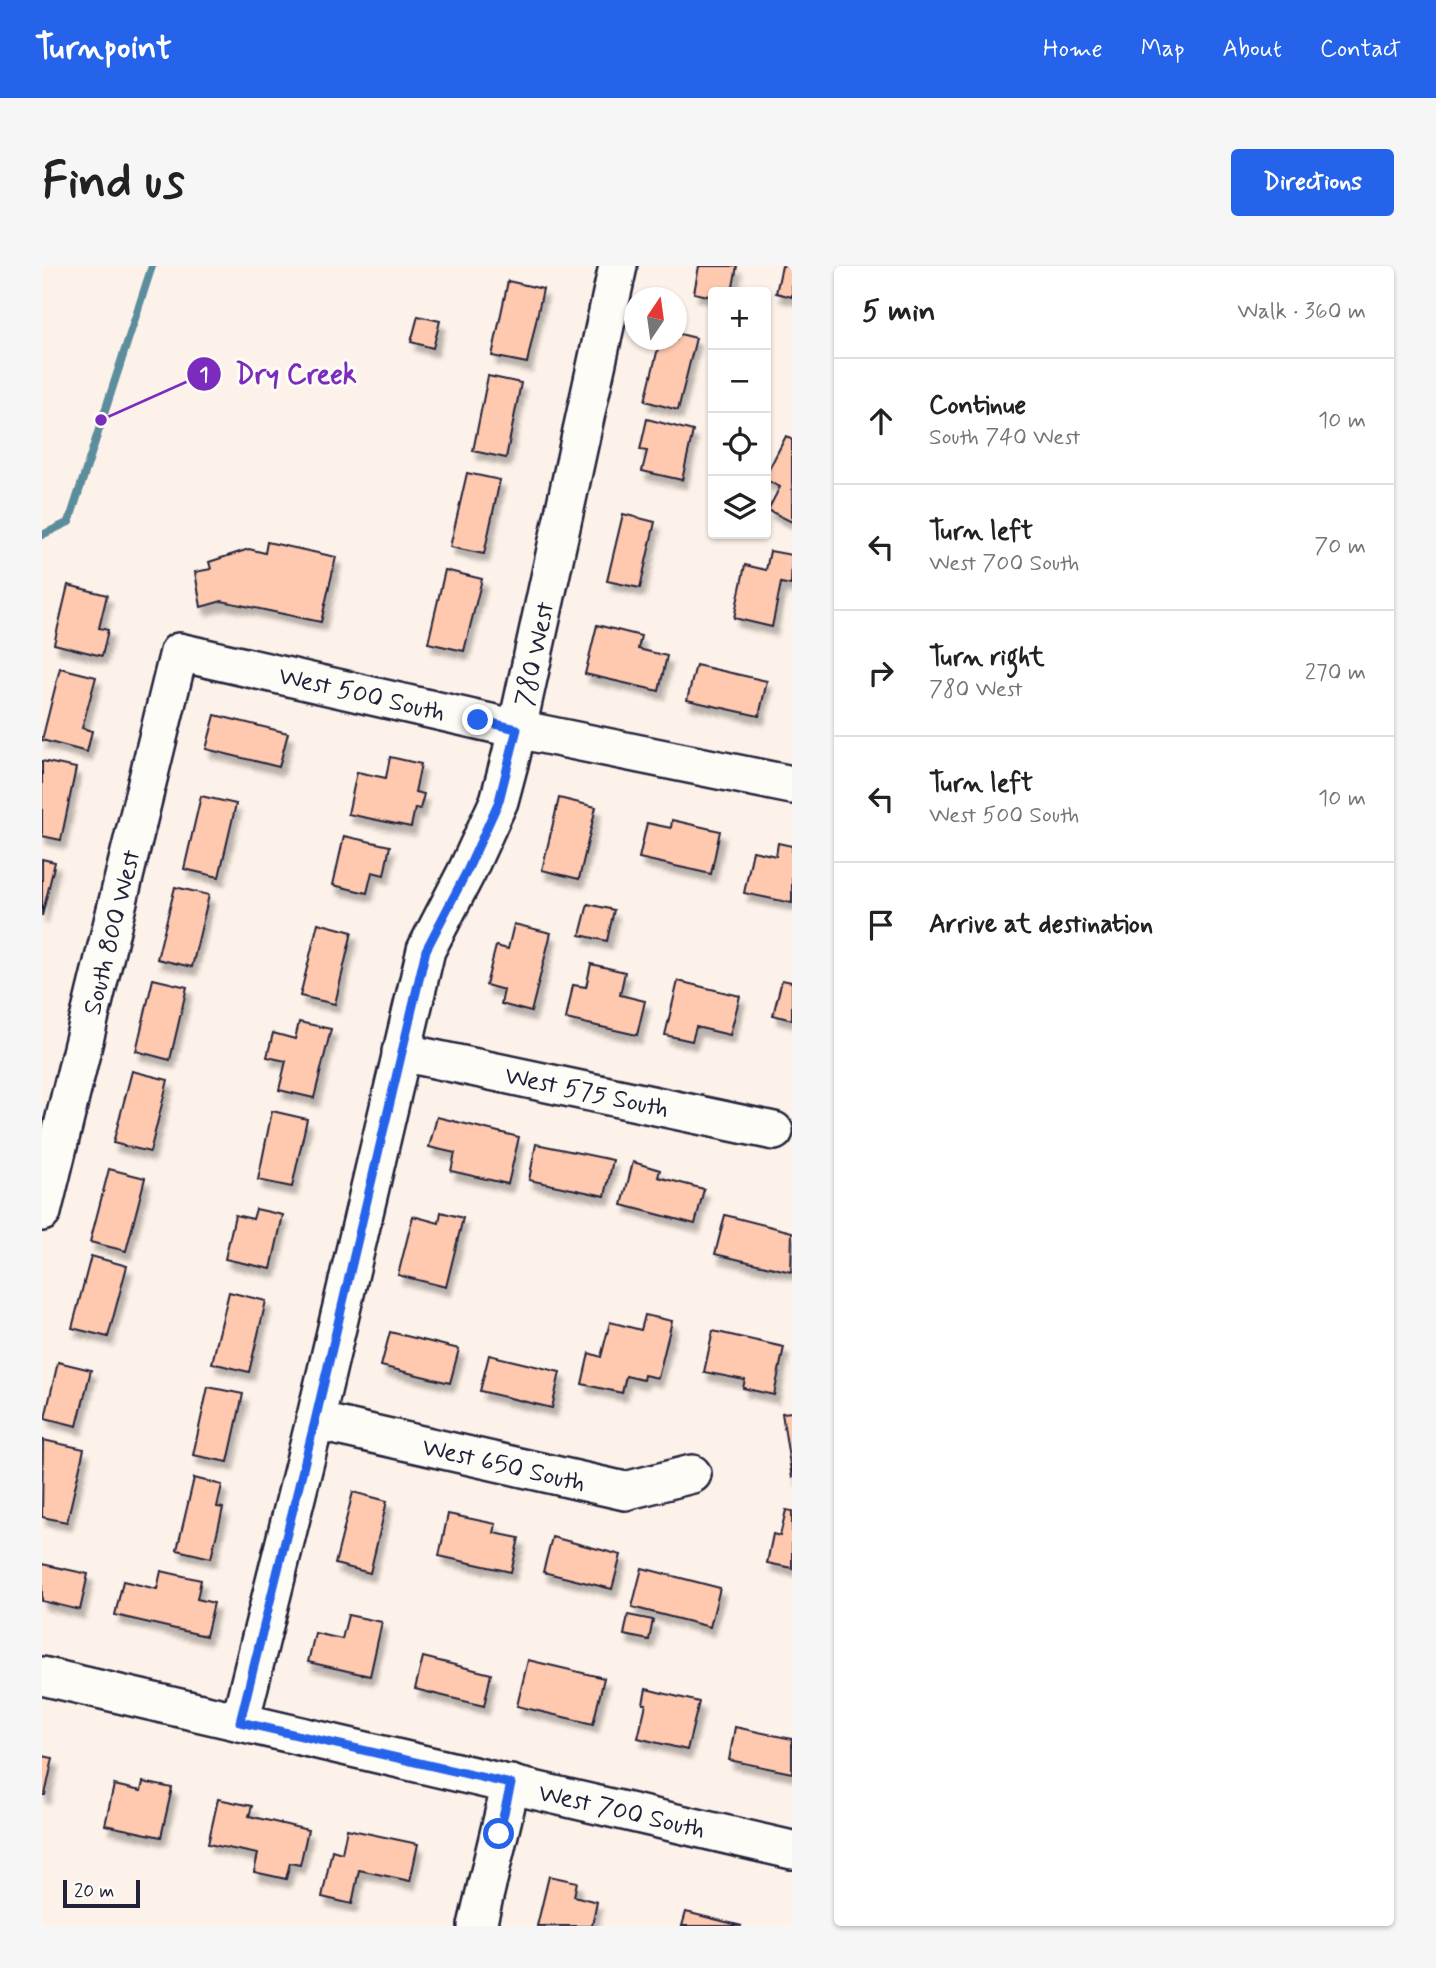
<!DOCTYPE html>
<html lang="en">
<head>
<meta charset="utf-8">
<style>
	body { margin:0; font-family:Mynerve,sans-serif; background:#f6f6f6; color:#222 }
	.controls { position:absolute; right:21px; top:21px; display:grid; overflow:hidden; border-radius:7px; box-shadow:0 2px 5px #0004 }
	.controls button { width:63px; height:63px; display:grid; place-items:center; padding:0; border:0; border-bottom:2px solid #e0e0e0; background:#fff; color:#222; font:35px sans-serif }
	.compass { position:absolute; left:582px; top:21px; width:63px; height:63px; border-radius:50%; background:#fff; box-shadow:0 2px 5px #0004; rotate:13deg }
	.scale { position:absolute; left:21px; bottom:18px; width:77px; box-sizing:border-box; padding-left:7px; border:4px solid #22223b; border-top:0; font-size:19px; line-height:24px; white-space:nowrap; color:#22223b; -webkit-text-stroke:5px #fdfcf7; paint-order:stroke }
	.stop { position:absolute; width:21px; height:21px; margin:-16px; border:5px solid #2563eb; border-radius:50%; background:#fff }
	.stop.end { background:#2563eb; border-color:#fff; box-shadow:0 2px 7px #0008 }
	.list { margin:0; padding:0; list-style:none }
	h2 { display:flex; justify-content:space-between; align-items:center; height:91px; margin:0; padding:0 28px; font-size:30px }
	h2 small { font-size:23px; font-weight:400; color:#767676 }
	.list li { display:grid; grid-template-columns:46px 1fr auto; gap:21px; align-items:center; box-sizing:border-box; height:126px; padding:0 28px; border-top:2px solid #e0e0e0 }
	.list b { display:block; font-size:26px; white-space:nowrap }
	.list p { margin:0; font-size:23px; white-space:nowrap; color:#767676 }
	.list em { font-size:23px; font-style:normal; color:#767676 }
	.icon { flex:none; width:38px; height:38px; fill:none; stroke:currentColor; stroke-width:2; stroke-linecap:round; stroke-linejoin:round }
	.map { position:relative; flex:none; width:750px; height:1660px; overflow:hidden; border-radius:7px }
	header { display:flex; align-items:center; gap:42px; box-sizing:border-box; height:98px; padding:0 35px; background:#2563eb; color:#fff }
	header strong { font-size:33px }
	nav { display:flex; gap:38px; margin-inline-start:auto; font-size:24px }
	.intro { display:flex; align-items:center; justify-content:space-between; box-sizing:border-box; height:168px; padding:0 42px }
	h1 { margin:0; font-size:49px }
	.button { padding:18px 32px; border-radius:7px; background:#2563eb; color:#fff; font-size:24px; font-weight:700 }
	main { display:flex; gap:42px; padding:0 42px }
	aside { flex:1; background:#fff; border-radius:7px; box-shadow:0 2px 5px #0004 }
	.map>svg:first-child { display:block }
</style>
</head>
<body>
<header>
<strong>Turnpoint</strong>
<nav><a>Home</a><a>Map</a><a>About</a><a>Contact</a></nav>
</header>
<div class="intro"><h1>Find us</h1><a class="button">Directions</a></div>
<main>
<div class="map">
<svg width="750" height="1660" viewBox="0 0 750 1660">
	<defs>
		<filter id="shadow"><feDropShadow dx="4.5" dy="8" stdDeviation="2" flood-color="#0004"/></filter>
	</defs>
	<rect width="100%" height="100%" fill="#fdf2e9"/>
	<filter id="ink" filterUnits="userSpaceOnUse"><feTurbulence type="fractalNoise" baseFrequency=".0143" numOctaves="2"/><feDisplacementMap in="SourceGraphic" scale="14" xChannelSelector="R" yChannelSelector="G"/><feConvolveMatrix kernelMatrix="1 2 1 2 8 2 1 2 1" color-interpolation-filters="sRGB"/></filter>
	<g filter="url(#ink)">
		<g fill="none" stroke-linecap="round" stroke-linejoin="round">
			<polyline stroke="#5c8d9c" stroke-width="8" points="0,269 27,256 110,0"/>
		</g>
		<g fill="#fec9af" stroke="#22223b" stroke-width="2" filter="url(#shadow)">
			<polygon points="657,0 695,0 690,26 671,26 671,31 652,27"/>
			<polygon points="740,0 750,0 750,31 734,27"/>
			<polygon points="466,15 501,23 485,97 450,90"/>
			<polygon points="376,50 398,55 391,82 369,76"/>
			<polygon points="634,67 654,72 636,144 603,135 618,74 634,74"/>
			<polygon points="446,110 479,117 464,192 431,185"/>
			<polygon points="605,153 651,165 640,214 600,205 605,185 598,184"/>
			<polygon points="744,170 750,174 750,256 726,244 738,221 724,214 724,209"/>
			<polygon points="425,207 458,214 442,288 408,281"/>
			<polygon points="581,248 613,256 598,322 565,315"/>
			<polygon points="225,276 294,291 279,356 180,335 159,341 153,306 169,303 167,296 207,283 223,287"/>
			<polygon points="728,285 750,289 749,319 739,317 730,361 692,352 703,299 724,304"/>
			<polygon points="403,304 440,313 422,385 386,377"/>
			<polygon points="26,319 65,329 57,362 66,364 60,390 12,378"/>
			<polygon points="555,359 599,370 596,383 625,390 617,425 543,408"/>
			<polygon points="654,399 725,415 717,450 645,434"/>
			<polygon points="18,402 54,411 40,462 50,465 45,486 0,474"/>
			<polygon points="173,449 246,467 237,501 164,483"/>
			<polygon points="348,491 379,498 373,526 382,528 378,543 373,542 369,561 306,548 315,506 344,512"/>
			<polygon points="0,495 34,502 19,574 0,570"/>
			<polygon points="159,530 194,538 177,611 142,603"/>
			<polygon points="517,532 554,541 537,613 500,604"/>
			<polygon points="630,554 678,565 669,608 597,592 605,557 629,562"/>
			<polygon points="302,570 348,580 342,609 330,606 325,627 291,619"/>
			<polygon points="736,577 750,580 750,637 702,627 711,585 734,590"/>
			<polygon points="0,593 13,596 0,650"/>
			<polygon points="133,621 167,629 150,701 115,693"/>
			<polygon points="546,638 572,644 565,675 538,669"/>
			<polygon points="276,657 310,666 293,738 258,730"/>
			<polygon points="472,658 509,667 489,746 459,738 462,724 444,719 454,680 466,683"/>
			<polygon points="549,698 583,706 578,729 603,735 595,769 524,753 531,719 544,721"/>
			<polygon points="111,713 145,721 128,794 94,785"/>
			<polygon points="740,714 750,716 750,754 731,749"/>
			<polygon points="636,715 698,730 688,769 654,761 650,775 623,769"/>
			<polygon points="257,756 289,763 272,832 237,824 244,795 225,791 231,767 253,773"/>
			<polygon points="90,805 126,814 108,886 71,877"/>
			<polygon points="230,845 265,853 250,921 216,914"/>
			<polygon points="395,851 477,871 466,918 409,905 413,887 387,881"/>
			<polygon points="494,878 571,894 563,930 487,914"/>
			<polygon points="591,896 618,904 616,911 662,923 653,958 580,939"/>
			<polygon points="67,903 103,912 84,985 48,976"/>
			<polygon points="214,943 241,949 229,1003 183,993 193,949 211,953"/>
			<polygon points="399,946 421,952 404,1021 356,1009 371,950 397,957"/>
			<polygon points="683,949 750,966 749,1006 673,988"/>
			<polygon points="49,990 85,1000 66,1071 30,1062"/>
			<polygon points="187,1026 224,1035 207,1106 170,1097"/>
			<polygon points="603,1049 630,1055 616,1112 602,1109 601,1114 584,1110 580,1127 540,1118 547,1087 559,1091 568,1056 599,1064"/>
			<polygon points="671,1065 742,1081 732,1129 701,1122 703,1114 662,1106"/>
			<polygon points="348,1066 417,1083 408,1117 339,1100"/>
			<polygon points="447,1089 518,1106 510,1142 438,1125"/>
			<polygon points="16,1096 49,1104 35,1160 3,1152"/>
			<polygon points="166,1121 201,1128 186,1196 151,1189"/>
			<polygon points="750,1146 750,1212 740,1147"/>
			<polygon points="1,1174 42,1183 25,1256 0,1251"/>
			<polygon points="152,1212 180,1219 175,1241 181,1242 169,1292 135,1284"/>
			<polygon points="311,1226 345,1235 328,1307 293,1298"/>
			<polygon points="744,1244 750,1245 750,1302 725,1297 731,1268 738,1270"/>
			<polygon points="406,1248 454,1258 452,1267 477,1272 469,1306 397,1290"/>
			<polygon points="510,1271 579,1289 570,1323 501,1306"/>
			<polygon points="0,1298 46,1308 38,1344 0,1335"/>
			<polygon points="600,1302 678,1322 668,1361 590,1341"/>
			<polygon points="119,1305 159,1314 155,1333 172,1337 164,1370 73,1349 81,1315 115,1323"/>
			<polygon points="306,1349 340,1356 328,1410 266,1396 273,1367 300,1373"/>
			<polygon points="586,1349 611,1354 607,1374 582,1369"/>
			<polygon points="381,1391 449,1408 442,1440 373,1423"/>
			<polygon points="486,1394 562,1412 551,1458 475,1440"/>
			<polygon points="604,1423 657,1436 645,1484 596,1472 604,1438 601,1438"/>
			<polygon points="693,1461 750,1473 750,1507 687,1494"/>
			<polygon points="0,1490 11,1492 3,1529 0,1529"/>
			<polygon points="101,1516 130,1522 119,1571 63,1559 72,1519 99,1525"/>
			<polygon points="176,1533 210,1540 207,1550 266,1564 258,1599 248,1597 244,1613 212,1606 216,1588 166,1578"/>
			<polygon points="305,1563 376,1578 368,1615 317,1604 310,1638 280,1631 290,1584 300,1587"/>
			<polygon points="507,1610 535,1616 532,1630 555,1636 550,1660 495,1660"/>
			<polygon points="644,1646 700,1660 640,1660"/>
		</g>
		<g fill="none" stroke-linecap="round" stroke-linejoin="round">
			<g stroke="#22223b" stroke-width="42">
				<g id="minor">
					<polyline points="359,786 732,865"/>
					<polyline points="0,946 137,386 475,463 750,519"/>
					<polyline points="273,1155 583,1225 650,1208"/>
					<polyline points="0,1410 750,1584"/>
					<polyline points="198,1456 273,1155 384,684 425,605 457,535 469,490 576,0"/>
					<polyline points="435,1660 469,1518"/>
				</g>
			</g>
			<use href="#minor" stroke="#fdfcf7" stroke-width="37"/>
		</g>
	</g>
	<g fill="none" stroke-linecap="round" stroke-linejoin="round" filter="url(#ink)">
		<polyline stroke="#2563eb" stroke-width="9" points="436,454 475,463 457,535 425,605 384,684 273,1155 198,1456 469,1518 457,1568"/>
	</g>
	<g text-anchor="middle" stroke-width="6" stroke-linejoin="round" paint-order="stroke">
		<g font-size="26" fill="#22223b" stroke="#fdfcf7">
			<text transform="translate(492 388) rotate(-78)" y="9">780 West</text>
			<text transform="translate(320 427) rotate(13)" y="9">West 500 South</text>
			<text transform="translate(69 666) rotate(-76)" y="9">South 800 West</text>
			<text transform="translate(545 825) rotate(12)" y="9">West 575 South</text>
			<text transform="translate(462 1198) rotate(13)" y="9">West 650 South</text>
			<text transform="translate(580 1544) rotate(13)" y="9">West 700 South</text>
		</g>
	</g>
	<path fill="none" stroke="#7b2cbf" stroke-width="2.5" d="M59 154L162 108"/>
	<g fill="#7b2cbf" stroke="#fdfcf7" stroke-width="2.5">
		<circle cx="59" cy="154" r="7"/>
		<circle cx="162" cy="108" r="18"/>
	</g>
	<g font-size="21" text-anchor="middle" font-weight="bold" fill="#fff">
		<text x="162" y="115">1</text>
	</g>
	<g font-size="28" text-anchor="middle" font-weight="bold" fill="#7b2cbf" stroke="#fdfcf7" stroke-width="6" stroke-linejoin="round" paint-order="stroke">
		<text x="254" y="117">Dry Creek</text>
	</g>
</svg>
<div class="controls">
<button>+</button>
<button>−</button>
<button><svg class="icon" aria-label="locate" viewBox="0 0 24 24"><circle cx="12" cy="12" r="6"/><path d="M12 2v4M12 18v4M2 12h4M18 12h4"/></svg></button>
<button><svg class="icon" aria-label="layers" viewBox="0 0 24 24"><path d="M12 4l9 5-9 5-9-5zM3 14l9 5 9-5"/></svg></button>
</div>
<svg class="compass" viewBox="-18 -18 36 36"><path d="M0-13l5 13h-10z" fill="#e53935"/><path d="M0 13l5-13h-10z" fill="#767676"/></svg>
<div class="scale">20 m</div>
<div class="stop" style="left:457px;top:1568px"></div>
<div class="stop end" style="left:436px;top:454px"></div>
</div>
<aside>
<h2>5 min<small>Walk · 360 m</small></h2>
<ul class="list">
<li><svg class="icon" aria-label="ahead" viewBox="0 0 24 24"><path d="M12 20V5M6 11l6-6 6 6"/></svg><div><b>Continue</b><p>South 740 West</p></div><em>10 m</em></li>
<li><svg class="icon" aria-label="left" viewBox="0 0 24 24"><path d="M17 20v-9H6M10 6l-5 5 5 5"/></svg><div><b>Turn left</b><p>West 700 South</p></div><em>70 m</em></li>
<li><svg class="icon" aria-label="right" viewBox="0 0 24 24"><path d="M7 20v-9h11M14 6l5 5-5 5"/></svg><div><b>Turn right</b><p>780 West</p></div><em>270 m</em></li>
<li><svg class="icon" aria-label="left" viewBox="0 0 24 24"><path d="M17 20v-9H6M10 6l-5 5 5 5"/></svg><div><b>Turn left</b><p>West 500 South</p></div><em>10 m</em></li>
<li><svg class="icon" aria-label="arrive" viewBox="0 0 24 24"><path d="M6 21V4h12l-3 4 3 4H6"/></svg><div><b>Arrive at destination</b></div></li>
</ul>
</aside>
</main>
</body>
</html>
